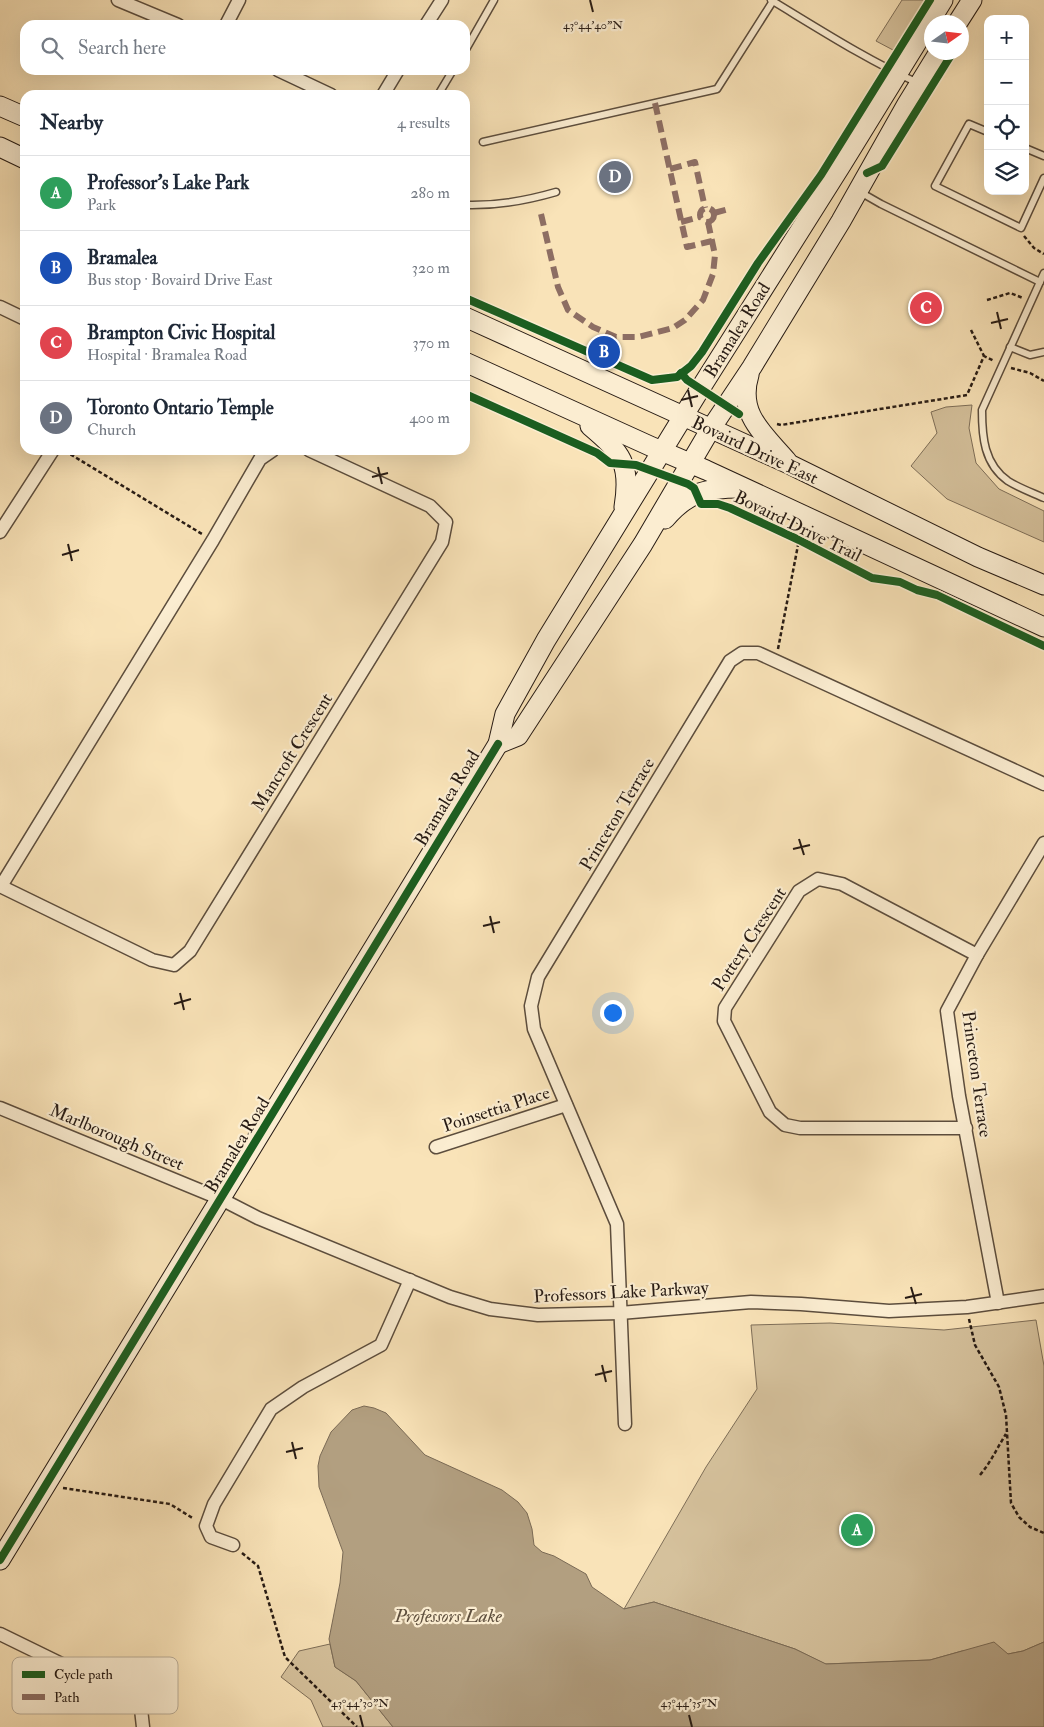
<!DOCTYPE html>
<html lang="en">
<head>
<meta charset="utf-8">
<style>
	body { margin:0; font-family:"IM FELL Double Pica",serif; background:#f2f2f3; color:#1f2937 }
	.controls { position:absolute; right:15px; top:15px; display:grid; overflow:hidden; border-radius:10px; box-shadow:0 5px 20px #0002 }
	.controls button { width:45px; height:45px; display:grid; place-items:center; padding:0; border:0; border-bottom:1px solid #e0e1e3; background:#fff; color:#1f2937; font:25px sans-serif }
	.compass { position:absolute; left:924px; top:15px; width:45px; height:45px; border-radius:50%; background:#fff; box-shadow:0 5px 20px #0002; rotate:76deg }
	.you { position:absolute; left:612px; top:1012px; width:18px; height:18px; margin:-12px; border:4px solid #fff; border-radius:50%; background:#1a73e8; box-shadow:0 0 0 8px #1a73e833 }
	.badge { display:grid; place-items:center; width:32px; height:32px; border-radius:50%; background:#1a73e8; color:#fff; font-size:16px; font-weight:700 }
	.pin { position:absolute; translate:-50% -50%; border:2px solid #fff; box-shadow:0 1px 5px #0006 }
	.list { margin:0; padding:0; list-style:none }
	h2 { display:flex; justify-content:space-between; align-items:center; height:65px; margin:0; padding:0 20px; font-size:21px }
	h2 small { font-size:16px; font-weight:400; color:#747a83 }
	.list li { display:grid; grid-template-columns:32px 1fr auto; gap:15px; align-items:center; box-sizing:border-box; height:75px; padding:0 20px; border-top:1px solid #e0e1e3 }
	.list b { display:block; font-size:19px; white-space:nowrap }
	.list p { margin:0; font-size:16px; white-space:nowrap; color:#747a83 }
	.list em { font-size:16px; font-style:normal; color:#747a83 }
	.icon { flex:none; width:28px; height:28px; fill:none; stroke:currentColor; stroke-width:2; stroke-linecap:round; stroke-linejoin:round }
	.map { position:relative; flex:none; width:1044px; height:1727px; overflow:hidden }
	.search { position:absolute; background:#fff; box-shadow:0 5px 20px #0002; left:20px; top:20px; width:450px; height:55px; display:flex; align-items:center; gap:12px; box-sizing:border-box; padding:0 18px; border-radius:15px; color:#747a83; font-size:19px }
	.panel { position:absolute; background:#fff; box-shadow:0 5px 20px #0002; left:20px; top:90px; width:450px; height:365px; border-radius:15px }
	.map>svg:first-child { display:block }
</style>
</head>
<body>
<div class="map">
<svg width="1044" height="1727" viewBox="0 0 1044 1727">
	<rect width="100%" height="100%" fill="#f9e3b8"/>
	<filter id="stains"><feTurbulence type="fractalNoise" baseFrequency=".004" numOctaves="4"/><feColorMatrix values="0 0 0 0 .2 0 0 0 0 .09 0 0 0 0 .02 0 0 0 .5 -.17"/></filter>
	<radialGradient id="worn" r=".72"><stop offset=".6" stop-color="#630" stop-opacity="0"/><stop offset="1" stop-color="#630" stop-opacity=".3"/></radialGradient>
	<g fill="#d5c19c" stroke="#7e6e58">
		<polygon points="902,0 925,0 893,50 876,41"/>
		<polygon points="972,405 969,428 976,463 999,489 1044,511 1044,542 947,499 911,466 937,433 931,412 946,407"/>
		<polygon points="1036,1320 1044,1366 1044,1642 1023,1651 1008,1654 962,1651 930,1660 825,1664 795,1649 654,1602 624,1609 706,1467 757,1389 751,1325 830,1323 944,1330"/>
		<polygon points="330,1644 335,1667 356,1681 393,1727 323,1727 311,1700 281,1677 299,1651"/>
	</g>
	<polygon fill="#b29f80" stroke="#7a6a55" points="364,1406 374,1408 386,1413 425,1455 502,1490 518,1502 527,1513 532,1529 534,1545 542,1552 554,1556 586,1574 592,1587 624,1609 654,1602 795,1649 826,1664 930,1660 994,1642 1008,1654 1023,1651 1044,1642 1044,1727 393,1727 356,1681 335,1667 329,1639 340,1583 343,1552 319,1487 318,1466 320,1456 331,1432 352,1410"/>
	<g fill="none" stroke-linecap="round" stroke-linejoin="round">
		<g stroke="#5c4d3d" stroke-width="9">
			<g id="service">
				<path d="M771,0C819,29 867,60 918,83"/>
				<polyline points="465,51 494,0"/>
				<polyline points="438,95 453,70"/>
				<polyline points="988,132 969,124 935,186 1021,228 1044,178"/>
				<polyline points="483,142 717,89 773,1"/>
				<polyline points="1025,148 1044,156"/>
				<polyline points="860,192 881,204 1040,282"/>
				<path d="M465,205C497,206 525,201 556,192"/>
				<path d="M1044,273L982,410C982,437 984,464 1008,481C1019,488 1033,493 1044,498"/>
				<polyline points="1010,347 1030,355 1044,352"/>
			</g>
		</g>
		<g stroke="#5c4d3d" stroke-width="15">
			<g id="minor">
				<polyline points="118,0 178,25"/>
				<polyline points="226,25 239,0"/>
				<polyline points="426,25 442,0"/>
				<polyline points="278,70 331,95"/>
				<polyline points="383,95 398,70"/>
				<polyline points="0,307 25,319"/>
				<polyline points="0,532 53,450"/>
				<polyline points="0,886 152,960 174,965 190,951 442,542 446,522 430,506 309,450"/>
				<polyline points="1,886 213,540 260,459 273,450"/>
				<polyline points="0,1108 221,1199 258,1218 450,1297 490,1309 538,1315 620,1313 751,1302 801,1304 889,1311 967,1307 1044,1296"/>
				<polyline points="966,1128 800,1128 785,1125 770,1112 724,1021 725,1008 799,891 818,879 842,884 977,955"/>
				<polyline points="436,1147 566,1105"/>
				<polyline points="998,1303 959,1096 947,1011 977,955 1044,843"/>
				<polyline points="625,1424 617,1224 534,1029 531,1006 538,977 730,661 742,653 758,653 1044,784"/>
				<polyline points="233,1545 211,1537 206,1526 214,1504 271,1409 303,1387 381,1345 410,1280"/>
				<polyline points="0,1634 133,1699 141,1709 143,1727"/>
			</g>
		</g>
		<g stroke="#271b14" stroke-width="21">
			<g id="secondary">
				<polyline points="958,22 972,0"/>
				<polyline points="0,106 25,117"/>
				<polyline points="0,147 25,159"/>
				<polyline points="465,317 791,465 978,557 1044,585"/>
				<polyline points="465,362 650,446 706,470 1044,627"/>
				<path d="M749,375C737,414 764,434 787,461"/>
				<path d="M590,426C622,453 631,464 624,507"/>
				<path d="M665,519C688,492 706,488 740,488"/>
				<polyline points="498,744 518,736 643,544 710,430 752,367 841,221 907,104 939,52"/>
				<polyline points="0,1560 498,744 505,714 546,640 700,389 842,164 943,0"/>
			</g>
		</g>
		<g stroke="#271b14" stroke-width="2.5" stroke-dasharray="4 2.5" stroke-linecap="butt">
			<polyline points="1024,236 1034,248 1044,254"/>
			<polyline points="987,300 1010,293 1023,298"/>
			<polyline points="971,330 984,356"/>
			<polyline points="1011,368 1030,373 1044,381"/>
			<polyline points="777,424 781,425 967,395 984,356 994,361"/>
			<polyline points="65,451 202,534"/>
			<polyline points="778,649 799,540"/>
			<polyline points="969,1319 975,1345 999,1387 1006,1415 1011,1503 1019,1517 1030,1527 1044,1533"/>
			<path d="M980,1475C991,1462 997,1448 1006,1434"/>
			<polyline points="63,1488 170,1504 194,1519"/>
			<polyline points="242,1553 258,1566 285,1657 357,1727"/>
		</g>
		<use href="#service" stroke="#fbedd1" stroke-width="6"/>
		<use href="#minor" stroke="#fbedd1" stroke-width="12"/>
		<use href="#secondary" stroke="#fbedd1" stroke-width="19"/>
		<g stroke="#8d6e63" stroke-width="6" stroke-dasharray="12 6" stroke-linecap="butt">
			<polyline points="655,103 687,247 712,241"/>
			<polyline points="670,169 695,162 705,208"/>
			<circle cx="707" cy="215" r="7"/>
			<polyline points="714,213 729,209"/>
			<polyline points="541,214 558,287 568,310 593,327 616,337 638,337 673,328 685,320 703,300 713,274 715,255 708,222"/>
			<polyline points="681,222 700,217"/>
		</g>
		<g stroke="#fbedd1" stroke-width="11">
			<g id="cycleway">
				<polyline points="867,173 882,166 953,52"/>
				<polyline points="465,298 652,380 677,377 691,366 702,352 758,263 821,175 930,0"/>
				<polyline points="681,373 687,380 739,414"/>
				<polyline points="465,394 597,453 610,463 636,465 688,484 694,488 701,504 718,504 730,508 799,540 872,578 900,582 917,590 937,595 1044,646"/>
				<polyline points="0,1560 498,744"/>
			</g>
		</g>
		<use href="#cycleway" stroke="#1b5e20" stroke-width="8"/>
	</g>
	<path fill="none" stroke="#271b14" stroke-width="2" d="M590,0L593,12M997,312L1001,329M991,323L1008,319M688,390L692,407M681,400L698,396M378,467L382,484M372,477L388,473M68,544L72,561M62,555L79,550M799,839L804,855M793,849L810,845M490,916L494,933M483,926L500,922M180,993L184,1010M174,1004L191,999M911,1287L916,1304M905,1298L922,1294M602,1365L606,1382M595,1375L612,1371M292,1442L296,1459M286,1452L303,1448M360,1715L363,1727M689,1715L692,1727"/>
	<g text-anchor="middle" stroke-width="4.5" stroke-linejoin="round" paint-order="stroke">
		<g font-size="18" fill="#271b14" stroke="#fbedd1">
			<text transform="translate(737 330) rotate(-58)" y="6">Bramalea Road</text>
			<text transform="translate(755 450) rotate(25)" y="6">Bovaird Drive East</text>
			<text transform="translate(798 526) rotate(26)" y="6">Bovaird Drive Trail</text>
			<text transform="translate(292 752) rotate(-58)" y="6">Mancroft Crescent</text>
			<text transform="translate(447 798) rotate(-59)" y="6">Bramalea Road</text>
			<text transform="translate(617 814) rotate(-59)" y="6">Princeton Terrace</text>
			<text transform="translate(749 939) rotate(-57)" y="6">Pottery Crescent</text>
			<text transform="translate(977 1074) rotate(82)" y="6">Princeton Terrace</text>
			<text transform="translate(496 1109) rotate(-18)" y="6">Poinsettia Place</text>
			<text transform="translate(117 1137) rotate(23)" y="6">Marlborough Street</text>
			<text transform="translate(237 1145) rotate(-59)" y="6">Bramalea Road</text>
			<text transform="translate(621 1292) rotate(-3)" y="6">Professors Lake Parkway</text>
		</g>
		<g font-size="19" font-style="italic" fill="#5f503f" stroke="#fbedd1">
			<text x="448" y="1622">Professors Lake</text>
		</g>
	</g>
	<rect x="12" y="1657" width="166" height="57" rx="8" fill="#fbedd1" stroke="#bbae98" stroke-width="1"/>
	<rect x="22" y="1671" width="23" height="7" fill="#1b5e20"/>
	<rect x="22" y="1694" width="23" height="6" fill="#8d6e63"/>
	<g font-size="14" fill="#271b14">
		<text x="54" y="1679">Cycle path</text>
		<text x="54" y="1702">Path</text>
	</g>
	<g font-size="12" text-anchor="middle" fill="#271b14" stroke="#fbedd1" stroke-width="4.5" stroke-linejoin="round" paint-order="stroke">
		<text x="593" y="29">43°44'40"N</text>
		<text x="360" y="1707">43°44'30"N</text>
		<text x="689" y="1707">43°44'35"N</text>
	</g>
	<rect width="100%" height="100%" filter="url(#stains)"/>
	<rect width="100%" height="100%" fill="url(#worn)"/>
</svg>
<div class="controls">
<button>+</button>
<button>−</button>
<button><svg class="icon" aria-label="locate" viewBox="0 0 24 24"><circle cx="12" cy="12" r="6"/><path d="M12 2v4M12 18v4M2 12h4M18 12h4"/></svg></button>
<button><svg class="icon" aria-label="layers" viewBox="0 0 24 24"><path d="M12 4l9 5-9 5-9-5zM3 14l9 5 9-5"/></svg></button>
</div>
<svg class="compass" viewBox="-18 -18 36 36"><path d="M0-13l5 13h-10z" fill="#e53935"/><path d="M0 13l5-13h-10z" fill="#747a83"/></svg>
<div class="you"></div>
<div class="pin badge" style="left:857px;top:1530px;background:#2e9e5b">A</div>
<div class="pin badge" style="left:604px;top:352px;background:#1a4fb4">B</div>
<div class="pin badge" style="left:926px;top:308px;background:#e0444e">C</div>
<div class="pin badge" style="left:615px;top:177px;background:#6b7280">D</div>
<div class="search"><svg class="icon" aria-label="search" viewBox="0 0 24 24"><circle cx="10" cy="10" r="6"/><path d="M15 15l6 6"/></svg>Search here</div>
<section class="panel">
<h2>Nearby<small>4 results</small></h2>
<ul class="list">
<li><span class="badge" style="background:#2e9e5b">A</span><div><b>Professor's Lake Park</b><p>Park</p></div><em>280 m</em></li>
<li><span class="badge" style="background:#1a4fb4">B</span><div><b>Bramalea</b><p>Bus stop · Bovaird Drive East</p></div><em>320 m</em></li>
<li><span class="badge" style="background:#e0444e">C</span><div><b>Brampton Civic Hospital</b><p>Hospital · Bramalea Road</p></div><em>370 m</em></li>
<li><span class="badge" style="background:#6b7280">D</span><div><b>Toronto Ontario Temple</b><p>Church</p></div><em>400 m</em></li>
</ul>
</section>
</div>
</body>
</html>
